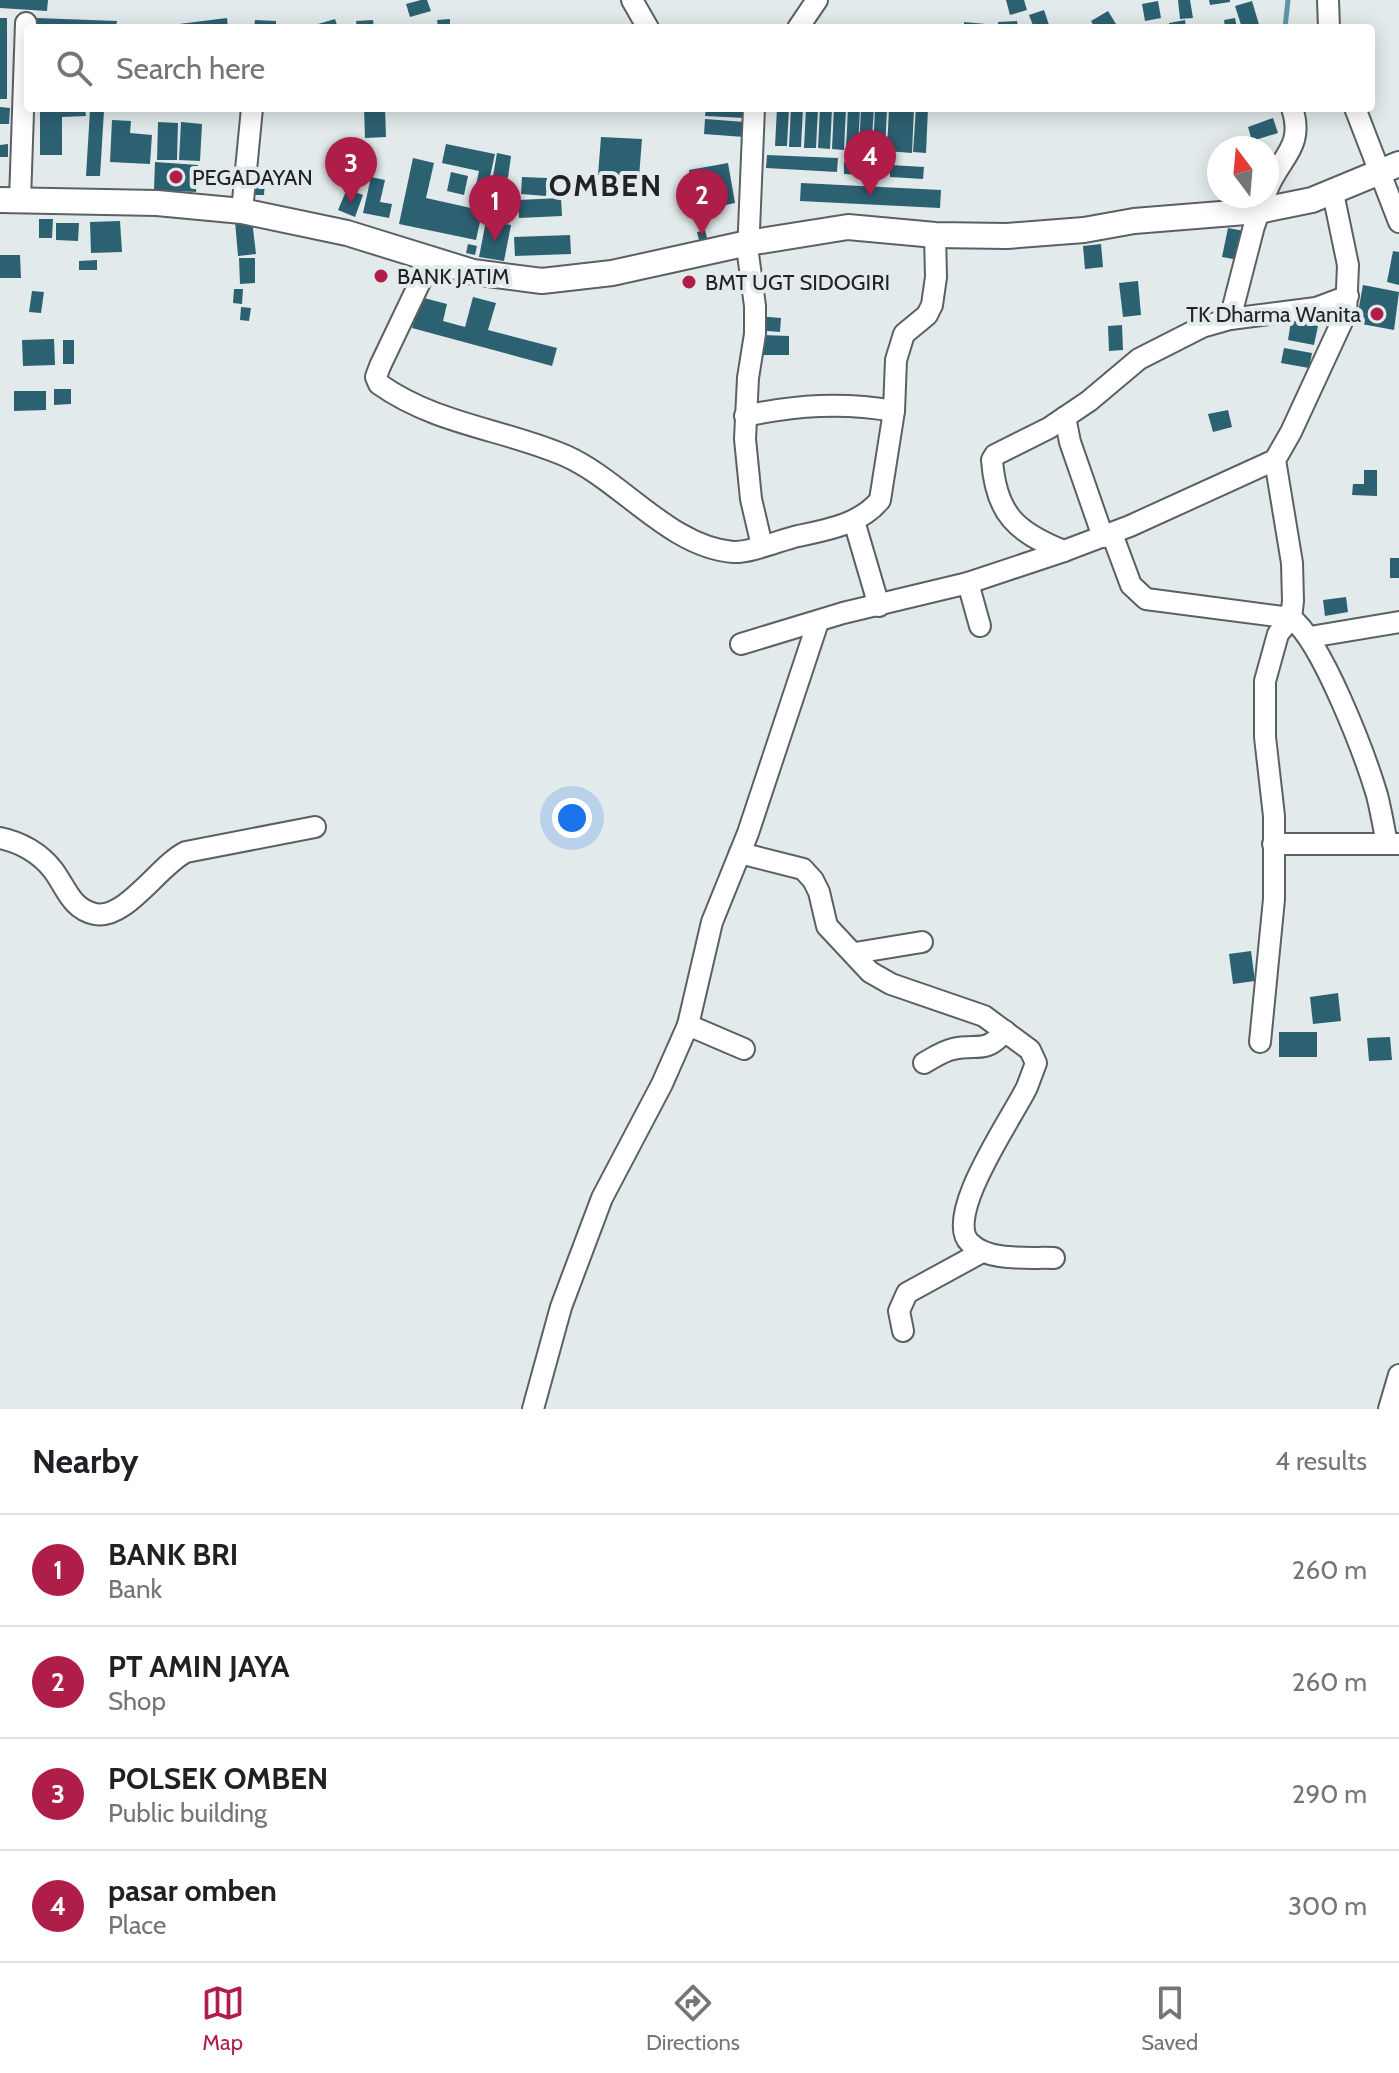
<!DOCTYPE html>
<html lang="en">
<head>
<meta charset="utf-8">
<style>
	body { margin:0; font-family:Cabin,sans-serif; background:#f6f6f6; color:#202124 }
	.compass { position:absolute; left:1207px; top:136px; width:72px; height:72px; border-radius:50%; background:#fff; box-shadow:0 4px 20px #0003; rotate:344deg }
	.you { position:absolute; left:572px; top:818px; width:28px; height:28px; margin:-20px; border:6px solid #fff; border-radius:50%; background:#1a73e8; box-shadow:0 0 0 12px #1a73e833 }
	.badge { display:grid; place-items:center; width:52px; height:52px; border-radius:50%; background:#af1d49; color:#fff; font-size:26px; font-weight:700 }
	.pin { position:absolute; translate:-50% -66px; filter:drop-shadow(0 2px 4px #0008) }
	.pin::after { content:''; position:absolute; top:42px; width:28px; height:24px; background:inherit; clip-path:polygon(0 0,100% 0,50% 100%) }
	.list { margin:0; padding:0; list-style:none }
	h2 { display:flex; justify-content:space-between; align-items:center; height:104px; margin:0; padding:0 32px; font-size:34px }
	h2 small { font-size:26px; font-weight:400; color:#757577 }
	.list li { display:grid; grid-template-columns:52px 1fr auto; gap:24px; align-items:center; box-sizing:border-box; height:112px; padding:0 32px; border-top:2px solid #e0e0e0 }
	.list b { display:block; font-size:30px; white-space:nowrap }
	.list p { margin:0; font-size:26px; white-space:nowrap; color:#757577 }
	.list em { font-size:26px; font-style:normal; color:#757577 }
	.icon { flex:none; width:44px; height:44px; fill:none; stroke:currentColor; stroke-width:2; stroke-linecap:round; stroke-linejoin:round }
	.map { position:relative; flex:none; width:1399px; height:1409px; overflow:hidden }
	.search { position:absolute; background:#fff; box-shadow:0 4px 20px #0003; left:24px; right:24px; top:24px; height:88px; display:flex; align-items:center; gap:20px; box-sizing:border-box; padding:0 28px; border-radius:8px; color:#757577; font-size:30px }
	.sheet { height:552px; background:#fff }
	nav { display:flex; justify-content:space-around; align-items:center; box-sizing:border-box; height:112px; border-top:2px solid #e0e0e0; background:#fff; font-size:22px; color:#757577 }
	nav a { display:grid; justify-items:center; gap:4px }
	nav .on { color:#af1d49 }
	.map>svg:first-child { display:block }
</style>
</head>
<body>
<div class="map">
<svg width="1399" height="1409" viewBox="0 0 1399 1409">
	<rect width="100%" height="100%" fill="#e2eaec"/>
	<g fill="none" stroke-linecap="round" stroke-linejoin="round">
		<polyline stroke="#6095a6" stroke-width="5" points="1285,28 1288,0"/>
	</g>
	<g fill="#2c6172">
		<polygon points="0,0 48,0 47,11 0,8"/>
		<polygon points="421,0 427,0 431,11 410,17 406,4"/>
		<polygon points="1006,0 1024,0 1027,10 1010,15"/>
		<polygon points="1178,0 1190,0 1193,18 1180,19"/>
		<polygon points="1209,0 1230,0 1230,2 1210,5"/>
		<polygon points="1158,1 1161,18 1145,21 1142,4"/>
		<polygon points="1252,1 1260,28 1242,28 1235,6"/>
		<polygon points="1044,10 1050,28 1034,28 1029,15"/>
		<polygon points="1108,11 1116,24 1108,28 1095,28 1091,21"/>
		<rect x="0" y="18" width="7" height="81"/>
		<polygon points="37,18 117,21 116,28 37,28"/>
		<polygon points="227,18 228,28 163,28 163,26"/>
		<polygon points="1235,18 1237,28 1225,28 1224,20"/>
		<polygon points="335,19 338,28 320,28 318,24"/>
		<polygon points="450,19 450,28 438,28 437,20"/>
		<polygon points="255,20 276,21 276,28 254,28"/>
		<polygon points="373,20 374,28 357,28 356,21"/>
		<polygon points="1185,20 1186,28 1169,28 1169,23"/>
		<polygon points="1017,21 1018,28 998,28 998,22"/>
		<polygon points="964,22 986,24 986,28 964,28"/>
		<polygon points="0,107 10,108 9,124 0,124"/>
		<polygon points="40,108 85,108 86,116 62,117 62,155 40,155"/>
		<polygon points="364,108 385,108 386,137 365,138"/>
		<polygon points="706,108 746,108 745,118 705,116"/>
		<polygon points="777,108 789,108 787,146 775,146"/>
		<polygon points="791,108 803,108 801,147 789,147"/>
		<polygon points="806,108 818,108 816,148 804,148"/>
		<polygon points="820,108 832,108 830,149 818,148"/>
		<polygon points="834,108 846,108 844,150 832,149"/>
		<polygon points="848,108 860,108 858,150 846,149"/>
		<polygon points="861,108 874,108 871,151 859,150"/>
		<polygon points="875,108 887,108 885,151 873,151"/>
		<polygon points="889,108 914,108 912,153 887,151"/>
		<polygon points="916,108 928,108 926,153 913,152"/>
		<polygon points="90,110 104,111 100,176 86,176"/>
		<polygon points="1273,118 1278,133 1252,141 1248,127"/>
		<polygon points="705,119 745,122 744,137 704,134"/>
		<polygon points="112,120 131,121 130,133 152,135 150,164 110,162"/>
		<polygon points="158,122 178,123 177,160 157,160"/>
		<polygon points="181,122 202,124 200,161 179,160"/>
		<polygon points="601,137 642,139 639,177 598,175"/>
		<polygon points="8,144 8,157 0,157 0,145"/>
		<polygon points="446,144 495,154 476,240 399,224 413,158 434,163 426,198 471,208 479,171 442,163"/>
		<polygon points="497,153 511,156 508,178 493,176"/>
		<polygon points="767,155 838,158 837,172 766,168"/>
		<polygon points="155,162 198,165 196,192 154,190"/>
		<polygon points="844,162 884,164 883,176 844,174"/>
		<polygon points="728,163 735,203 696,211 689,170"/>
		<polygon points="890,165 924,167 923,179 890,177"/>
		<polygon points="451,172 468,176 464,195 447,191"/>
		<polygon points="247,177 265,178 264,195 246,195"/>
		<polygon points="371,177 385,180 380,202 392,204 389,218 363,213"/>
		<polygon points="522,177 547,178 546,196 521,194"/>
		<polygon points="801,183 941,190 940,208 800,201"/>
		<polygon points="347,189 363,195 355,217 338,210"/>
		<polygon points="561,198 562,216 519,218 518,200"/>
		<polygon points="39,219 53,219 52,238 39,238"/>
		<polygon points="252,220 256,254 238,256 235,221"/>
		<polygon points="120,221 122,252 91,253 90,222"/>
		<polygon points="486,221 511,225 504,261 479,257"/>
		<polygon points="56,223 79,223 78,241 56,240"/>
		<polygon points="1228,228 1244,231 1239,260 1222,257"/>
		<polygon points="705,230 707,238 699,240 697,232"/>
		<polygon points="570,235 571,254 515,256 514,237"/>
		<polygon points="468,244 477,246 475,255 466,253"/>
		<polygon points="1101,244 1103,267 1085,269 1083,246"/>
		<polygon points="1393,251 1399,252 1399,285 1387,282"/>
		<polygon points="0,255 20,255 21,278 0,278"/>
		<polygon points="239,258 255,258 255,283 240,284"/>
		<polygon points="97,260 97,270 79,270 79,261"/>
		<polygon points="1138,281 1141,315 1123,317 1119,283"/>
		<polygon points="1363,285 1399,292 1394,330 1356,323"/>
		<polygon points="234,289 243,289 242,304 233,303"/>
		<polygon points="32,291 44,292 41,313 29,312"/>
		<polygon points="420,297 447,304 443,321 465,327 473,297 496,303 488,330 557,348 552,366 412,328"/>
		<polygon points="241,307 251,308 249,321 240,320"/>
		<polygon points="757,316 781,318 780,332 757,330"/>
		<polygon points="1291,321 1318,326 1314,345 1288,340"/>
		<polygon points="1122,325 1123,350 1109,351 1108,326"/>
		<polygon points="760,335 789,336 789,355 760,355"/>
		<polygon points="54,339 55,365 23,366 22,340"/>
		<rect x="63" y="340" width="11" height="24"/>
		<polygon points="1284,348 1312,353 1309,368 1281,363"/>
		<polygon points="54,389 71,389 71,404 54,405"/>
		<polygon points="14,391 46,391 46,410 14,411"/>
		<polygon points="1228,410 1232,427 1213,432 1208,414"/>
		<polygon points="1364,470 1377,470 1377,496 1352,495 1353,484 1364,484"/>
		<rect x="1390" y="558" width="9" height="20"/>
		<polygon points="1346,597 1348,612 1325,616 1323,600"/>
		<polygon points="1251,951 1255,981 1233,984 1229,954"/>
		<polygon points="1338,993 1341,1021 1313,1024 1310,997"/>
		<rect x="1279" y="1032" width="38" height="25"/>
		<polygon points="1390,1037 1392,1060 1369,1061 1367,1038"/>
	</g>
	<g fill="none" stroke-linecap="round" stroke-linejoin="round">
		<g stroke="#5a6063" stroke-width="24">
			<g id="minor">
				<polyline points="632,0 648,28"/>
				<polyline points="1328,0 1329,28"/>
				<polyline points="798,28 817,0"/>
				<polyline points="754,108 748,254 755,306 755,334 748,378 745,439 751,499 762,546"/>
				<polyline points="1355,108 1399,222"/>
				<path d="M1267,190C1280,157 1305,147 1292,108"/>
				<polyline points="20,200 26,23"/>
				<polyline points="242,211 252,108"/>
				<path d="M431,259L380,366L376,377L379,384C437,425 504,429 566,456C622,481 670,547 733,552C751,553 780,540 798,536C827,530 861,524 880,500L894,411L896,360L904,334L927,315L932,305L936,277L935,235"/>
				<polyline points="1230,319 1254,226 1265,196"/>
				<path d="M745,416C796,405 843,402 894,411"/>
				<polyline points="1065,417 1070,442 1103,537"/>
				<polyline points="854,521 879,606"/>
				<path d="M1112,534L1131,585L1146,599L1291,618C1322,641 1365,755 1377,795C1381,811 1384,828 1387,844"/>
				<path d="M1064,551C1016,532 996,514 992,460L995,455L1049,428L1089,401L1139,359L1202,327L1230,319L1316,308L1348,296"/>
				<polyline points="968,583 980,626"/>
				<polyline points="1310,637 1399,622"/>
				<polyline points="741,644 843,613 968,583 1064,551 1130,526 1275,460"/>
				<path d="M0,838C20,842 40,853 53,870C66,887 71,909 95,914C126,920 160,864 186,852L315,827"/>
				<polyline points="1273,844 1399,844"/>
				<path d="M740,853L803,869L813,880L819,892L827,926L870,972L891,984L984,1016L1030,1050L1036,1063C1033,1071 1030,1079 1027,1087C1014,1115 942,1217 970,1243C989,1262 1028,1257 1054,1258"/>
				<polyline points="855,953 922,942"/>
				<polyline points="688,1025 744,1049"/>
				<polyline points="1260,1042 1274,899 1274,816 1265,737 1265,681 1278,634 1291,618 1293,601 1292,563 1275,460 1291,432 1346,313 1348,265 1333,193"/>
				<path d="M924,1063C933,1058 943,1051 953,1049C977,1043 985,1055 1005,1031"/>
				<polyline points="903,1331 899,1311 907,1293 982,1252"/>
				<polyline points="533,1409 561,1307 602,1198 662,1084 688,1025 712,922 748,833 818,622"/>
				<polyline points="1389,1409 1399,1375"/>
			</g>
		</g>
		<g stroke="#5a6063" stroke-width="28">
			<polyline id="major" points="0,200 157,203 242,211 347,233 473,272 542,281 612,273 748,243 848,227 935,235 1007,236 1084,230 1134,221 1258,211 1312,200 1399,164"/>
		</g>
		<use href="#minor" stroke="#fff" stroke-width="20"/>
		<use href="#major" stroke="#fff" stroke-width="24"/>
	</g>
	<g fill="#af1d49" stroke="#e2eaec" stroke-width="3">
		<circle cx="176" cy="177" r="8"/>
		<circle cx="381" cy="276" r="8"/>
		<circle cx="689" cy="282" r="8"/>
		<circle cx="1377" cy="314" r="8"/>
	</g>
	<g text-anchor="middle" stroke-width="8" stroke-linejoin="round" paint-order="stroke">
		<g font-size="22" fill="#212425" stroke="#e2eaec" text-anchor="start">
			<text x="192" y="185">PEGADAYAN</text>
			<text x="397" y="284">BANK JATIM</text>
			<text x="705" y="290">BMT UGT SIDOGIRI</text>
			<text x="1361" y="322" text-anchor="end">TK Dharma Wanita</text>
		</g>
		<g font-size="30" font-weight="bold" letter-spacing="2" fill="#212425" stroke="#e2eaec">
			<text x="606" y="196">OMBEN</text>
		</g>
	</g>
</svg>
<svg class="compass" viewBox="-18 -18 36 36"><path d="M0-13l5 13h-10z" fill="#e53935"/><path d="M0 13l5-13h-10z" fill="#757577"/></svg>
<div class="you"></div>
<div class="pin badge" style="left:495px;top:241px">1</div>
<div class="pin badge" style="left:702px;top:235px">2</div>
<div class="pin badge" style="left:351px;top:203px">3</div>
<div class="pin badge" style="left:870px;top:196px">4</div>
<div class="search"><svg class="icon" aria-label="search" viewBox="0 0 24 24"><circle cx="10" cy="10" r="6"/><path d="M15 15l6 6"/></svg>Search here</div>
</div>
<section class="sheet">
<h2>Nearby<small>4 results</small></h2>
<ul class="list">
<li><span class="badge">1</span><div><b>BANK BRI</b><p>Bank</p></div><em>260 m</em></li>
<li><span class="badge">2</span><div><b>PT AMIN JAYA</b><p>Shop</p></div><em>260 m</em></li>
<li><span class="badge">3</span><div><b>POLSEK OMBEN</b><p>Public building</p></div><em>290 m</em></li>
<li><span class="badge">4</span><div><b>pasar omben</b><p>Place</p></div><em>300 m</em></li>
</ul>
</section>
<nav>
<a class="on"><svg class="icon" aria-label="map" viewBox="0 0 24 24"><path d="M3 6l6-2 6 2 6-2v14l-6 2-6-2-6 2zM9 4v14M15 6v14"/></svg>Map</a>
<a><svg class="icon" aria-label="directions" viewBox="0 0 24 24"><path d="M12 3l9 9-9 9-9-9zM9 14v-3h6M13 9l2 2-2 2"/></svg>Directions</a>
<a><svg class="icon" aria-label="saved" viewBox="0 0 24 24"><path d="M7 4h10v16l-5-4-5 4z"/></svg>Saved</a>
</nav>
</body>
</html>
